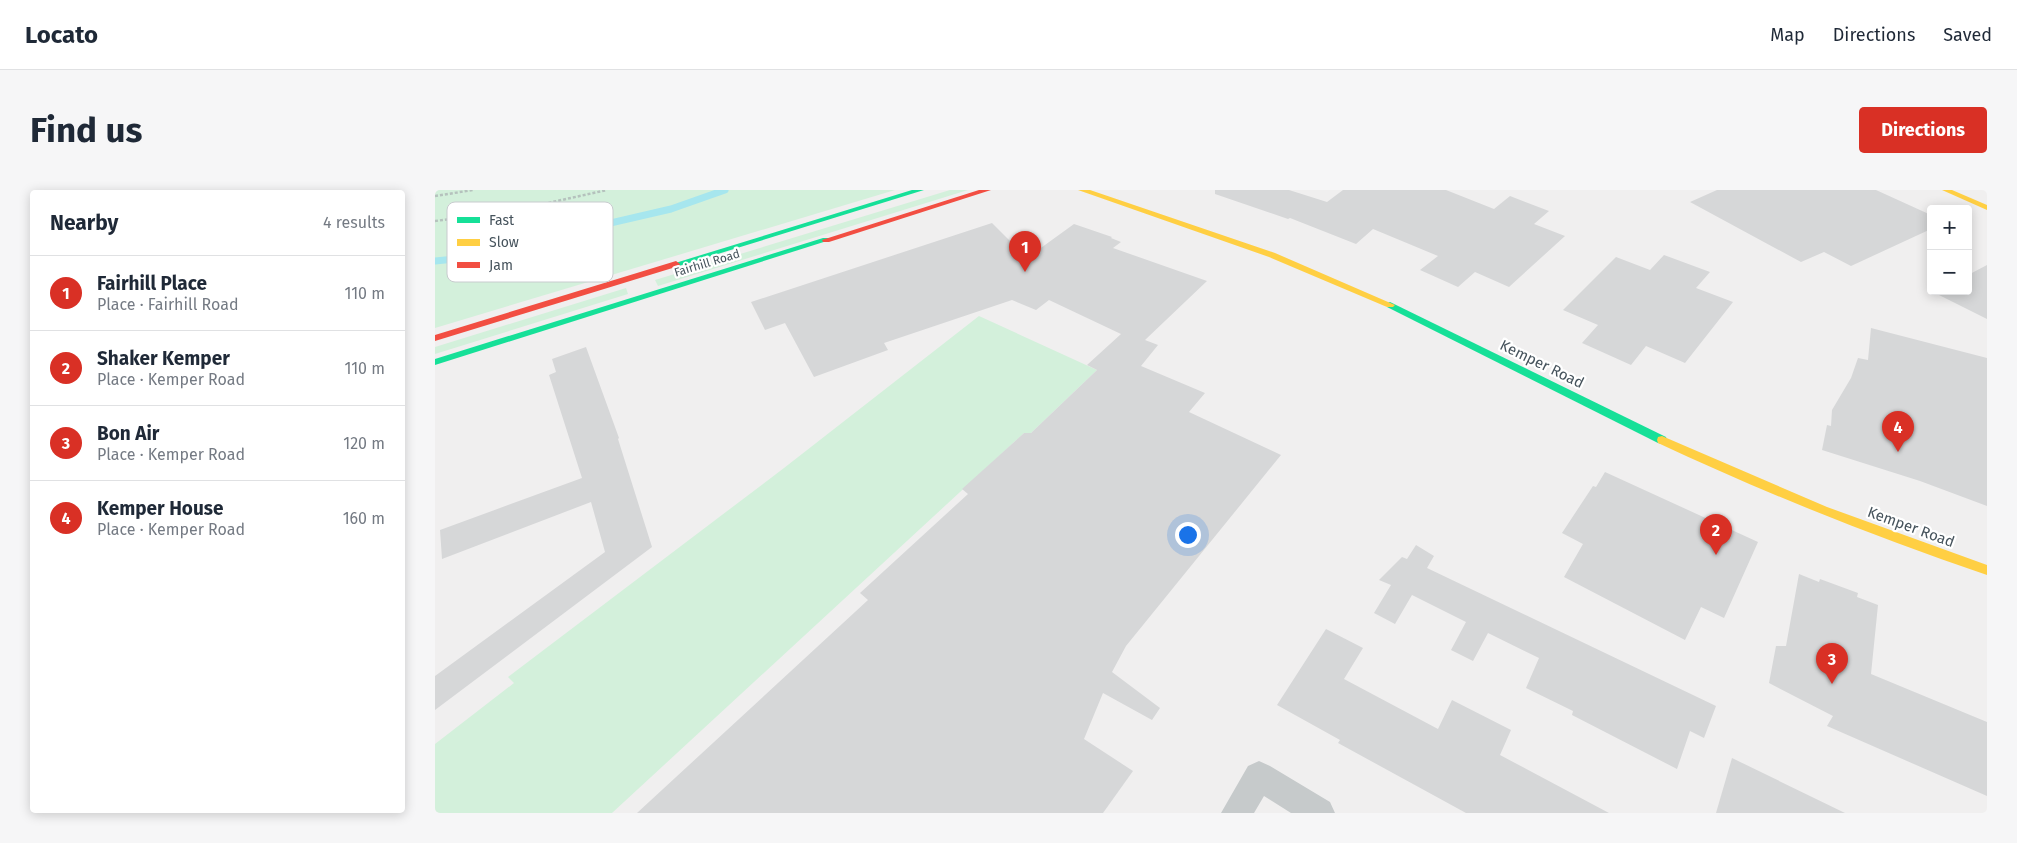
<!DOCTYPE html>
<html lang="en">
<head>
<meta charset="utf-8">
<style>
	body { margin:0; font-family:"Fira Sans",sans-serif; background:#f6f6f7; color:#1f2937 }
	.controls { position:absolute; right:15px; top:15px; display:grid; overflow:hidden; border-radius:5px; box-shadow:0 2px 12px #0003 }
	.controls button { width:45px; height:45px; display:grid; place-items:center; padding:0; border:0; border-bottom:1px solid #e0e1e3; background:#fff; color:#1f2937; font:25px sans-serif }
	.you { position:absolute; left:752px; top:344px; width:18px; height:18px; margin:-12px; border:4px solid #fff; border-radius:50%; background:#1a73e8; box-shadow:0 0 0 8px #1a73e833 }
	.badge { display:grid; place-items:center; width:32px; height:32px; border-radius:50%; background:#d93025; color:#fff; font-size:16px; font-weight:700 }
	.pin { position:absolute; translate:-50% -41px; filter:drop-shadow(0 1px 2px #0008) }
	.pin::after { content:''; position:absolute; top:26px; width:18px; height:15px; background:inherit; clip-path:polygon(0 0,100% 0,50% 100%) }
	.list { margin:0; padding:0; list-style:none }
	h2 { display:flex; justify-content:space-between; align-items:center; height:65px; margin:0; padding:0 20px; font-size:21px }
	h2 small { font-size:16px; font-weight:400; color:#747a83 }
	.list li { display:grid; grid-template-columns:32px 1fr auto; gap:15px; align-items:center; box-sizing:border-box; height:75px; padding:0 20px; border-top:1px solid #e0e1e3 }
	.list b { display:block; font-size:19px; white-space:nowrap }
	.list p { margin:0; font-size:16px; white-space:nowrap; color:#747a83 }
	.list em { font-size:16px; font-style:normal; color:#747a83 }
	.map { position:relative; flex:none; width:1552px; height:623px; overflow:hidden; border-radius:5px }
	header { display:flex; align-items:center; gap:30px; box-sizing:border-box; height:70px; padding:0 25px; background:#fff; border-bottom:1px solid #e0e1e3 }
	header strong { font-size:24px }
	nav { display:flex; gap:28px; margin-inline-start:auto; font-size:18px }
	.intro { display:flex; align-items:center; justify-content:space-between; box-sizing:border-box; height:120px; padding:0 30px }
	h1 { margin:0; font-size:35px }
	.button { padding:12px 22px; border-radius:5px; background:#d93025; color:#fff; font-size:18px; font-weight:700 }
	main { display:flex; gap:30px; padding:0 30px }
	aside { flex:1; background:#fff; border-radius:5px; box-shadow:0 2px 12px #0003 }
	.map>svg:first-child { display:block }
</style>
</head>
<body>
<header>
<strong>Locato</strong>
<nav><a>Map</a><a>Directions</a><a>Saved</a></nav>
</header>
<div class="intro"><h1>Find us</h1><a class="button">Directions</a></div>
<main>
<aside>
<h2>Nearby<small>4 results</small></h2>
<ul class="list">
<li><span class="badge">1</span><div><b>Fairhill Place</b><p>Place · Fairhill Road</p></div><em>110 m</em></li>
<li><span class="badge">2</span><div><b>Shaker Kemper</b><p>Place · Kemper Road</p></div><em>110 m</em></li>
<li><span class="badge">3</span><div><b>Bon Air</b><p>Place · Kemper Road</p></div><em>120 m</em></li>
<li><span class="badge">4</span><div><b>Kemper House</b><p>Place · Kemper Road</p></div><em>160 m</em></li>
</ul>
</aside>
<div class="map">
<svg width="1552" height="623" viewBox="0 0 1552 623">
	<rect width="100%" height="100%" fill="#f0efef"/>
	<g fill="#d3f0db">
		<polygon points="0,0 460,0 0,138"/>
		<polygon points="515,0 533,0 223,96 220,90"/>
		<polygon points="191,98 193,104 0,164 0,157"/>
		<polygon points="544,126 662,180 596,243 589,243 177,623 0,623 0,554 79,493 73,487 349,278"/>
	</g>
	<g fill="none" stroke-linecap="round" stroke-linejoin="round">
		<polyline stroke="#a6e6ee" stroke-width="7" points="0,71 20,69 236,19 290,0"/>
	</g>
	<g fill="#d6d7d8">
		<polygon points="780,0 854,0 892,12 908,0 1011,0 1059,19 1075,6 1114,21 1099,34 1130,46 1074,97 1040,82 1023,97 985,80 1003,66 938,39 921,54 855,28 853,29 780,4"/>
		<polygon points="1282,0 1441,0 1496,25 1496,39 1416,76 1389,62 1366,72 1255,12"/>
		<polygon points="557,33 592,68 639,34 677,47 676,48 686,52 678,58 772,91 710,150 723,155 706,176 770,203 754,222 846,265 691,456 677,482 725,518 717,530 668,503 649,549 698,581 668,623 202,623 433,410 425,403 533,304 527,299 589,243 596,243 662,180 652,175 686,144 614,110 601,120 577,110 449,153 453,160 379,187 350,133 330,140 316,112"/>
		<polygon points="1229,65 1275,82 1261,98 1298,112 1250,173 1211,156 1196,175 1147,153 1163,135 1128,120 1181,67 1215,80"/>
		<polygon points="1552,75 1552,129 1500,103 1533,101 1533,85"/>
		<polygon points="1436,138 1552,168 1552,316 1485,291 1387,260 1392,235 1396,236 1397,220 1416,188 1423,168 1433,170"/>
		<polygon points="151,157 184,248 183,249 217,357 0,520 0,486 170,362 156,312 7,369 5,340 147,288 114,185 121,182 117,169"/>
		<polygon points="1170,282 1323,352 1289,428 1266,417 1250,450 1129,387 1148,354 1127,343 1158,296 1161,297"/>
		<polygon points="981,355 999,366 992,378 1281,516 1269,548 1255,541 1242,579 1137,525 1138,521 1091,498 1104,468 1053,443 1038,471 1016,460 1031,432 977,405 960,434 939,423 956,395 944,390 967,367 972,369"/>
		<polygon points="1364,384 1384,392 1385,389 1423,403 1422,407 1443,415 1436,484 1552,532 1552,606 1392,536 1398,526 1334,493 1341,456 1351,456"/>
		<polygon points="891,439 928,458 909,489 1003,539 1017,510 1076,540 1065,565 1174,623 1031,623 903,553 905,550 842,515"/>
		<polygon points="1297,568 1410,623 1281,623"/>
	</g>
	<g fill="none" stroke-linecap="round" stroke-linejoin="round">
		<g stroke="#b5c2bd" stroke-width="2.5" stroke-dasharray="3 2" stroke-linecap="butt">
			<polyline points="0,6 38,0"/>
			<polyline points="0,31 72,22 172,0"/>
		</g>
		<polygon fill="#c6cacb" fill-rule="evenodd" points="824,571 835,576 895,612 900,623 856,623 829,606 819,623 786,623 813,576"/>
		<g fill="#16e098" fill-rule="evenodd">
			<polygon points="477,0 489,0 244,76 238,76 237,74"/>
			<polygon points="388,48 394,48 395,50 0,175 0,169"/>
			<polygon points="955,112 1231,247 1232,250 1227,254 1223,253 952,117 952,113"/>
		</g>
		<g fill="#ffcf43" fill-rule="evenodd">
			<polygon points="643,0 655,0 840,63 960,115 958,117 952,117 834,67"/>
			<polygon points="1507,0 1517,0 1552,15 1552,20"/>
			<path d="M1227,246L1392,317L1552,375V385C1440,347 1330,303 1223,253L1222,250L1223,247Z"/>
		</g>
		<g fill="#f24e42" fill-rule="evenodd">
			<polygon points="544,0 556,0 394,52 388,52 387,50"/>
			<polygon points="241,71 245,74 244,76 0,151 0,145"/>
		</g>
	</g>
	<g text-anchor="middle" stroke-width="4.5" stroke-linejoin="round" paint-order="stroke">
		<g font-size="12" fill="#46535c" stroke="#fff">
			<text transform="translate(272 73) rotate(-17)" y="4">Fairhill Road</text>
		</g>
		<g font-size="15" fill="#46535c" stroke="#fff">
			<text transform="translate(1107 174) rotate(26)" y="5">Kemper Road</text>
			<text transform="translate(1476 337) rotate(20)" y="5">Kemper Road</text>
		</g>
	</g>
	<rect x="12" y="12" width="166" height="80" rx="8" fill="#fff" stroke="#c8cbce" stroke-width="1"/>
	<rect x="22" y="27" width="23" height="6" fill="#16e098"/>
	<rect x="22" y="49" width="23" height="7" fill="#ffcf43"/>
	<rect x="22" y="72" width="23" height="6" fill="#f24e42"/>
	<g font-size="14" fill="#46535c">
		<text x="54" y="35">Fast</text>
		<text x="54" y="57">Slow</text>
		<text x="54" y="80">Jam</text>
	</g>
</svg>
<div class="controls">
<button>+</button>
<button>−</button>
</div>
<div class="you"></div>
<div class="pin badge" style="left:590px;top:82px">1</div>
<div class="pin badge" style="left:1281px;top:365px">2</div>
<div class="pin badge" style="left:1397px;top:494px">3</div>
<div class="pin badge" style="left:1463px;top:262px">4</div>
</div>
</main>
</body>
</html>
